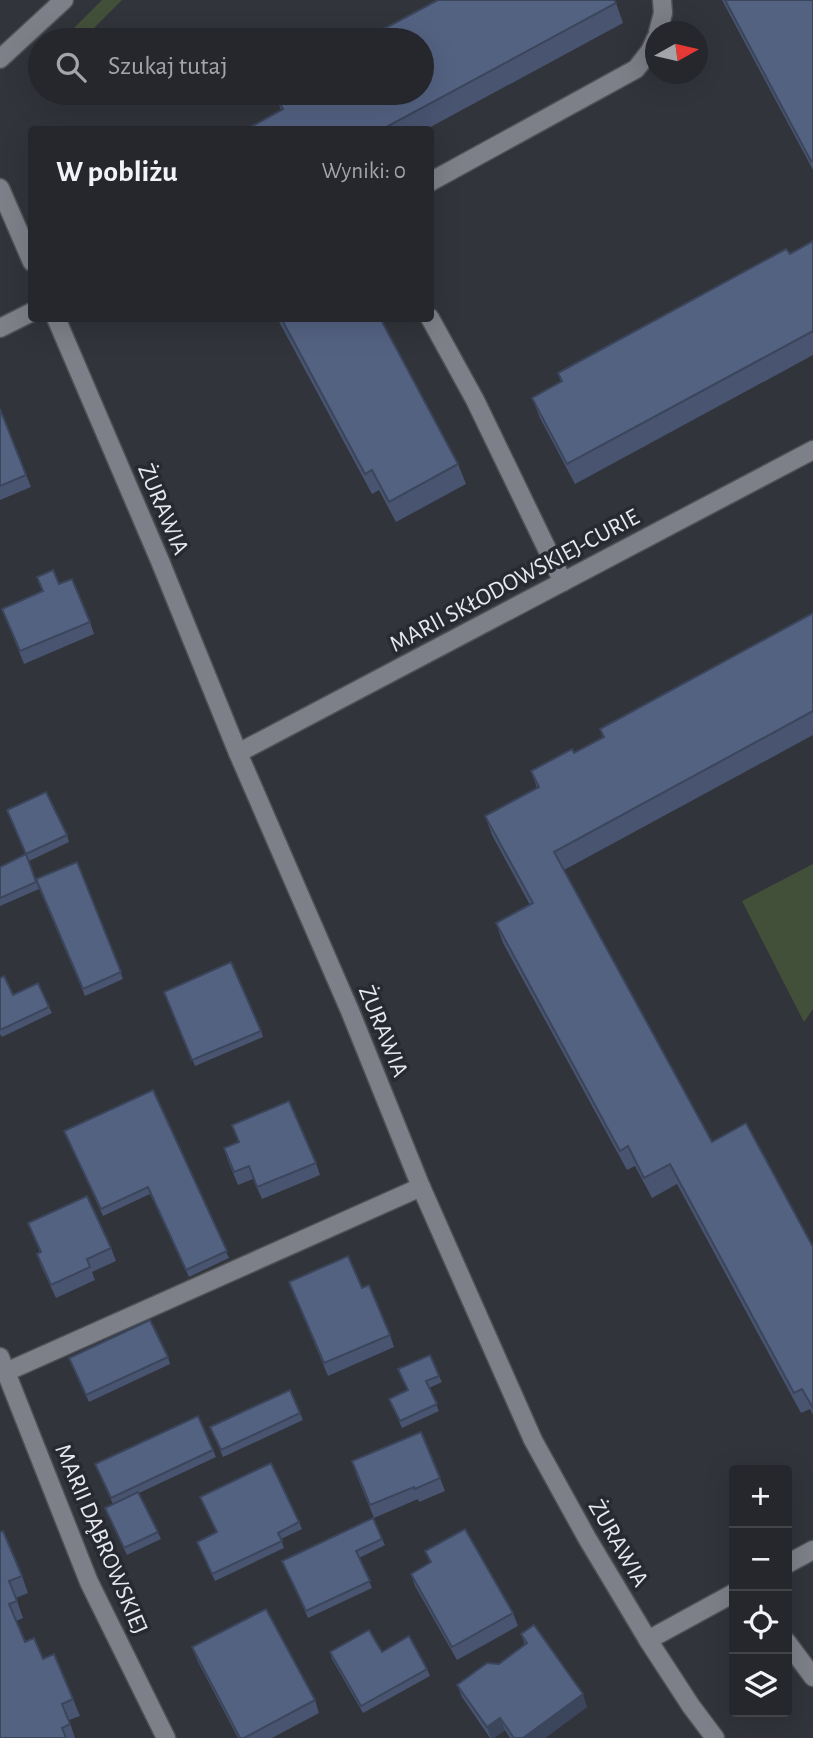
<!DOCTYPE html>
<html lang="pl">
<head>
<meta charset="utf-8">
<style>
	body { margin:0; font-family:"Alegreya Sans",sans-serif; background:#2d2f34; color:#f1f3f6 }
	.controls { position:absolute; right:21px; bottom:21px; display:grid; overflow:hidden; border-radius:7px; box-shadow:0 7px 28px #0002 }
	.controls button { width:63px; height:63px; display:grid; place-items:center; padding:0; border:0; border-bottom:2px solid #424448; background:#25272c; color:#f1f3f6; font:35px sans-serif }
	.compass { position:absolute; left:645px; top:21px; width:63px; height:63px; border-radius:50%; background:#25272c; box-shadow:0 7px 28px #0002; rotate:82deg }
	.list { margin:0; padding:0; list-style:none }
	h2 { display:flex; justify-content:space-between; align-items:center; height:91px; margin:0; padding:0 28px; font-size:30px }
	h2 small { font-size:23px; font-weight:400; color:#a3a5a9 }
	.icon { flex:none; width:38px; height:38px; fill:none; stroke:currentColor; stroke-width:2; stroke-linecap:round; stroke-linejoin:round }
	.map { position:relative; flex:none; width:813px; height:1738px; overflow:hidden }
	.search { position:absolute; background:#25272c; box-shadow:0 7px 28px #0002; left:28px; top:28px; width:406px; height:77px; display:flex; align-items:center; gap:18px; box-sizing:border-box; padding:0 24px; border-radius:38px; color:#a3a5a9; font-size:26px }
	.panel { position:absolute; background:#25272c; box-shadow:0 7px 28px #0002; left:28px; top:126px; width:406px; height:196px; border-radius:7px }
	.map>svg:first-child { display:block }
</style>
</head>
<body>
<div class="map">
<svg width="813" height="1738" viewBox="0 0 813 1738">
	<rect width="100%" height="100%" fill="#31343a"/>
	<g fill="#435039">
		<polygon points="102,0 122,0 83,39 71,40 68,34"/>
		<polygon points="813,864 813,1009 804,1022 742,901"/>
	</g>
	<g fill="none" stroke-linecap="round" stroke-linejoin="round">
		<g stroke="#4f5156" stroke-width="21">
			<g id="minor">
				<polyline points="658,32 663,13 662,0"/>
				<polyline points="0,59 64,0"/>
				<polyline points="430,182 636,69 650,51 656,38"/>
				<polyline points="0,188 32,262"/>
				<polyline points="56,318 160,561 238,753 350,1011 421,1187 533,1440 587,1538 648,1640 691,1706 715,1738"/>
				<polyline points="430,318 475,400 563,582"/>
				<polyline points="0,328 32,312"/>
				<polyline points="238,753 813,450"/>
				<polyline points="0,1357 89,1582 166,1738"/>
				<polyline points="6,1372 421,1187"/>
				<polyline points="787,1564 813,1550"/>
				<polyline points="648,1640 734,1593"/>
				<polyline points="787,1642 813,1677"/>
			</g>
		</g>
		<use href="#minor" stroke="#7d8088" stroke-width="18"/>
	</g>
	<g fill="#485470">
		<polygon points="722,0 813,0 813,170"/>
		<polygon points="616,3 623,23 425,130 245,130 281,110 275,94"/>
		<polygon points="813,241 813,355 575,484 540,418 532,398 561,382 558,373"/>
		<polygon points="277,318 380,318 458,464 466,484 396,522 379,490 372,494"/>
		<polygon points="0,409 31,487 0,500"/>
		<polygon points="37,577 59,584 90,622 94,634 24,664 2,609 42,591"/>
		<polygon points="813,613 813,735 564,870 712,1142 813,1247 813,1415 810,1409 801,1413 677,1184 652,1198 635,1166 627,1170 503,943 496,923 530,905 492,835 485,816 537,788 531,771 574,753 603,738 600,729"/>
		<polygon points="67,835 69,842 29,861 39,889 0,906 0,867"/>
		<polygon points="77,862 123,979 85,996 38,886"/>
		<polygon points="0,978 13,995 49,1007 52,1013 2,1037 0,1034"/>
		<polygon points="164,992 261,1031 263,1037 195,1066"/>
		<polygon points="153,1090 229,1258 189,1277 150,1194 103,1216 64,1131"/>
		<polygon points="232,1125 316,1163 320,1175 262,1199 253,1179 238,1185 228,1161 224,1148 239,1142"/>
		<polygon points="28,1223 111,1248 116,1261 92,1272 95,1280 56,1298 41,1266 37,1254 40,1252"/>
		<polygon points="289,1282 362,1288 390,1335 394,1347 328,1376"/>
		<polygon points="168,1357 170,1364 89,1402 69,1358"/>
		<polygon points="398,1369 439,1376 442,1382 429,1388 439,1411 402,1428 389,1399 408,1390"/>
		<polygon points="300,1413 303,1420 223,1457 210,1427"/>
		<polygon points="213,1450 216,1457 139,1493 161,1539 127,1555 105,1508 113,1504 95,1464"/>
		<polygon points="356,1474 440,1478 445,1491 419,1502 418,1499 374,1518"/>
		<polygon points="200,1497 299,1522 302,1529 281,1539 284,1548 215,1581 197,1542 217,1533"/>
		<polygon points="0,1532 22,1576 28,1593 16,1598 23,1618 16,1621 25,1642 43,1659 73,1699 80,1716 69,1720 75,1738 0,1738"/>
		<polygon points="382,1539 385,1545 359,1558 372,1588 308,1618 282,1561"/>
		<polygon points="425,1551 513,1613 518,1626 457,1660 415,1586 411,1574 430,1563"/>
		<polygon points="521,1634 587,1707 545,1738 510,1738 505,1730 494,1738 490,1738 462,1697 457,1685 499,1664 525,1645"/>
		<polygon points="192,1647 315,1700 319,1713 272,1738 238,1738 197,1660"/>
		<polygon points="330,1652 382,1652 427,1669 430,1676 363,1713 332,1659"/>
	</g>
	<g fill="#3b455b">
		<polygon points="583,1694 587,1707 545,1738 523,1738"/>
		<polygon points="500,1718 505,1730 494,1738 491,1738 487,1727"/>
	</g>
	<g fill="#546282" stroke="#3b455b" stroke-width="2">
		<polygon points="438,0 614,0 616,3 381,130 245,130 283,109 275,94 276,93 422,93 422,40 363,40"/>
		<polygon points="725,0 813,0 813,160 811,161"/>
		<polygon points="813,241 813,331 567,464 532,398 562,381 558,373 786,249 790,254"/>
		<polygon points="281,318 380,318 458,464 389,502 372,470 365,474"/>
		<polygon points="0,409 26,475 0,486"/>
		<polygon points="53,570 59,584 72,579 90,622 20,651 2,609 43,591 37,577"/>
		<polygon points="813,613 813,711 554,852 712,1142 746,1123 813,1247 813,1408 802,1389 794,1393 670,1164 644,1178 628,1146 620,1151 496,923 533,903 485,816 539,787 531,771 572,749 574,753 604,737 600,729"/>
		<polygon points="46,792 67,835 26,854 7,810"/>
		<polygon points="26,854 36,882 0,898 0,867"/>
		<polygon points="77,862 121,972 83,989 36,879"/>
		<polygon points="231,962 261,1031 192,1060 164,992"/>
		<polygon points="4,976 13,995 38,983 49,1007 0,1030 0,978"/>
		<polygon points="153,1090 227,1251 186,1270 148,1187 101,1209 64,1131"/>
		<polygon points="289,1101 316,1163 257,1187 249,1166 234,1172 224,1148 239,1142 232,1125"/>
		<polygon points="87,1196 111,1248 87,1259 90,1267 51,1285 37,1254 41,1252 28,1223"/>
		<polygon points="348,1256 362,1288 369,1285 390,1335 324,1363 289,1282"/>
		<polygon points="150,1320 168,1357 86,1395 69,1358"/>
		<polygon points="430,1355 439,1376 426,1381 437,1404 400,1421 389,1399 408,1390 398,1369"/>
		<polygon points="290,1390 300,1413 221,1450 210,1427"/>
		<polygon points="198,1416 213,1450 111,1498 95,1464"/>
		<polygon points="421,1432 440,1478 415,1489 414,1487 370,1505 352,1461"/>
		<polygon points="271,1463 299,1522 278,1533 282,1541 212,1574 197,1542 217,1532 200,1497"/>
		<polygon points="138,1492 158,1532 124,1548 105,1508"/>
		<polygon points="373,1518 382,1539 356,1551 370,1581 306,1611 282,1561"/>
		<polygon points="465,1529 513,1613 452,1647 411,1574 431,1562 425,1551"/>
		<polygon points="3,1531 22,1576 9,1581 17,1601 9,1604 25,1642 34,1638 43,1659 54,1654 73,1699 62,1704 70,1724 62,1728 66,1738 0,1738 0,1532"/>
		<polygon points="266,1609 315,1700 244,1738 240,1738 192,1647"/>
		<polygon points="534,1625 583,1694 523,1738 514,1738 500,1718 487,1727 457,1685 487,1663 499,1664 527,1643 521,1634"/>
		<polygon points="369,1630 382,1652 409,1636 427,1669 361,1706 330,1652"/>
	</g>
	<g text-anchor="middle" stroke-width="7" stroke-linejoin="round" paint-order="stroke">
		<g font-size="24" fill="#e8e9ee" stroke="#272a30">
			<text transform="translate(164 509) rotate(67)" y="8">ŻURAWIA</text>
			<text transform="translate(514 580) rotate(-28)" y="8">MARII SKŁODOWSKIEJ-CURIE</text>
			<text transform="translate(384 1031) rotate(68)" y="8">ŻURAWIA</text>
			<text transform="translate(102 1539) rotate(67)" y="8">MARII DĄBROWSKIEJ</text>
			<text transform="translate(619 1543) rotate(60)" y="8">ŻURAWIA</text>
		</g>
	</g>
</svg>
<div class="controls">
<button>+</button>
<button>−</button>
<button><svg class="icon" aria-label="locate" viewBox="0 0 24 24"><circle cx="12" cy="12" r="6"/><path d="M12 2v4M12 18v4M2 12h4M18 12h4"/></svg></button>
<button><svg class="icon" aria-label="layers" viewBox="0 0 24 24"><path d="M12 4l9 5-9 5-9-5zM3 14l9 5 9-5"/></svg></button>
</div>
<svg class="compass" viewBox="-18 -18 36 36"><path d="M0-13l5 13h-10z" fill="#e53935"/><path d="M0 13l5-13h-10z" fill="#a3a5a9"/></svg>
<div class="search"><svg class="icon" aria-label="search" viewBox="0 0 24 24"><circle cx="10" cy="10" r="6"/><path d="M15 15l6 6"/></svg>Szukaj tutaj</div>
<section class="panel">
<h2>W pobliżu<small>Wyniki: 0</small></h2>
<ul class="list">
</ul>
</section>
</div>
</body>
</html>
